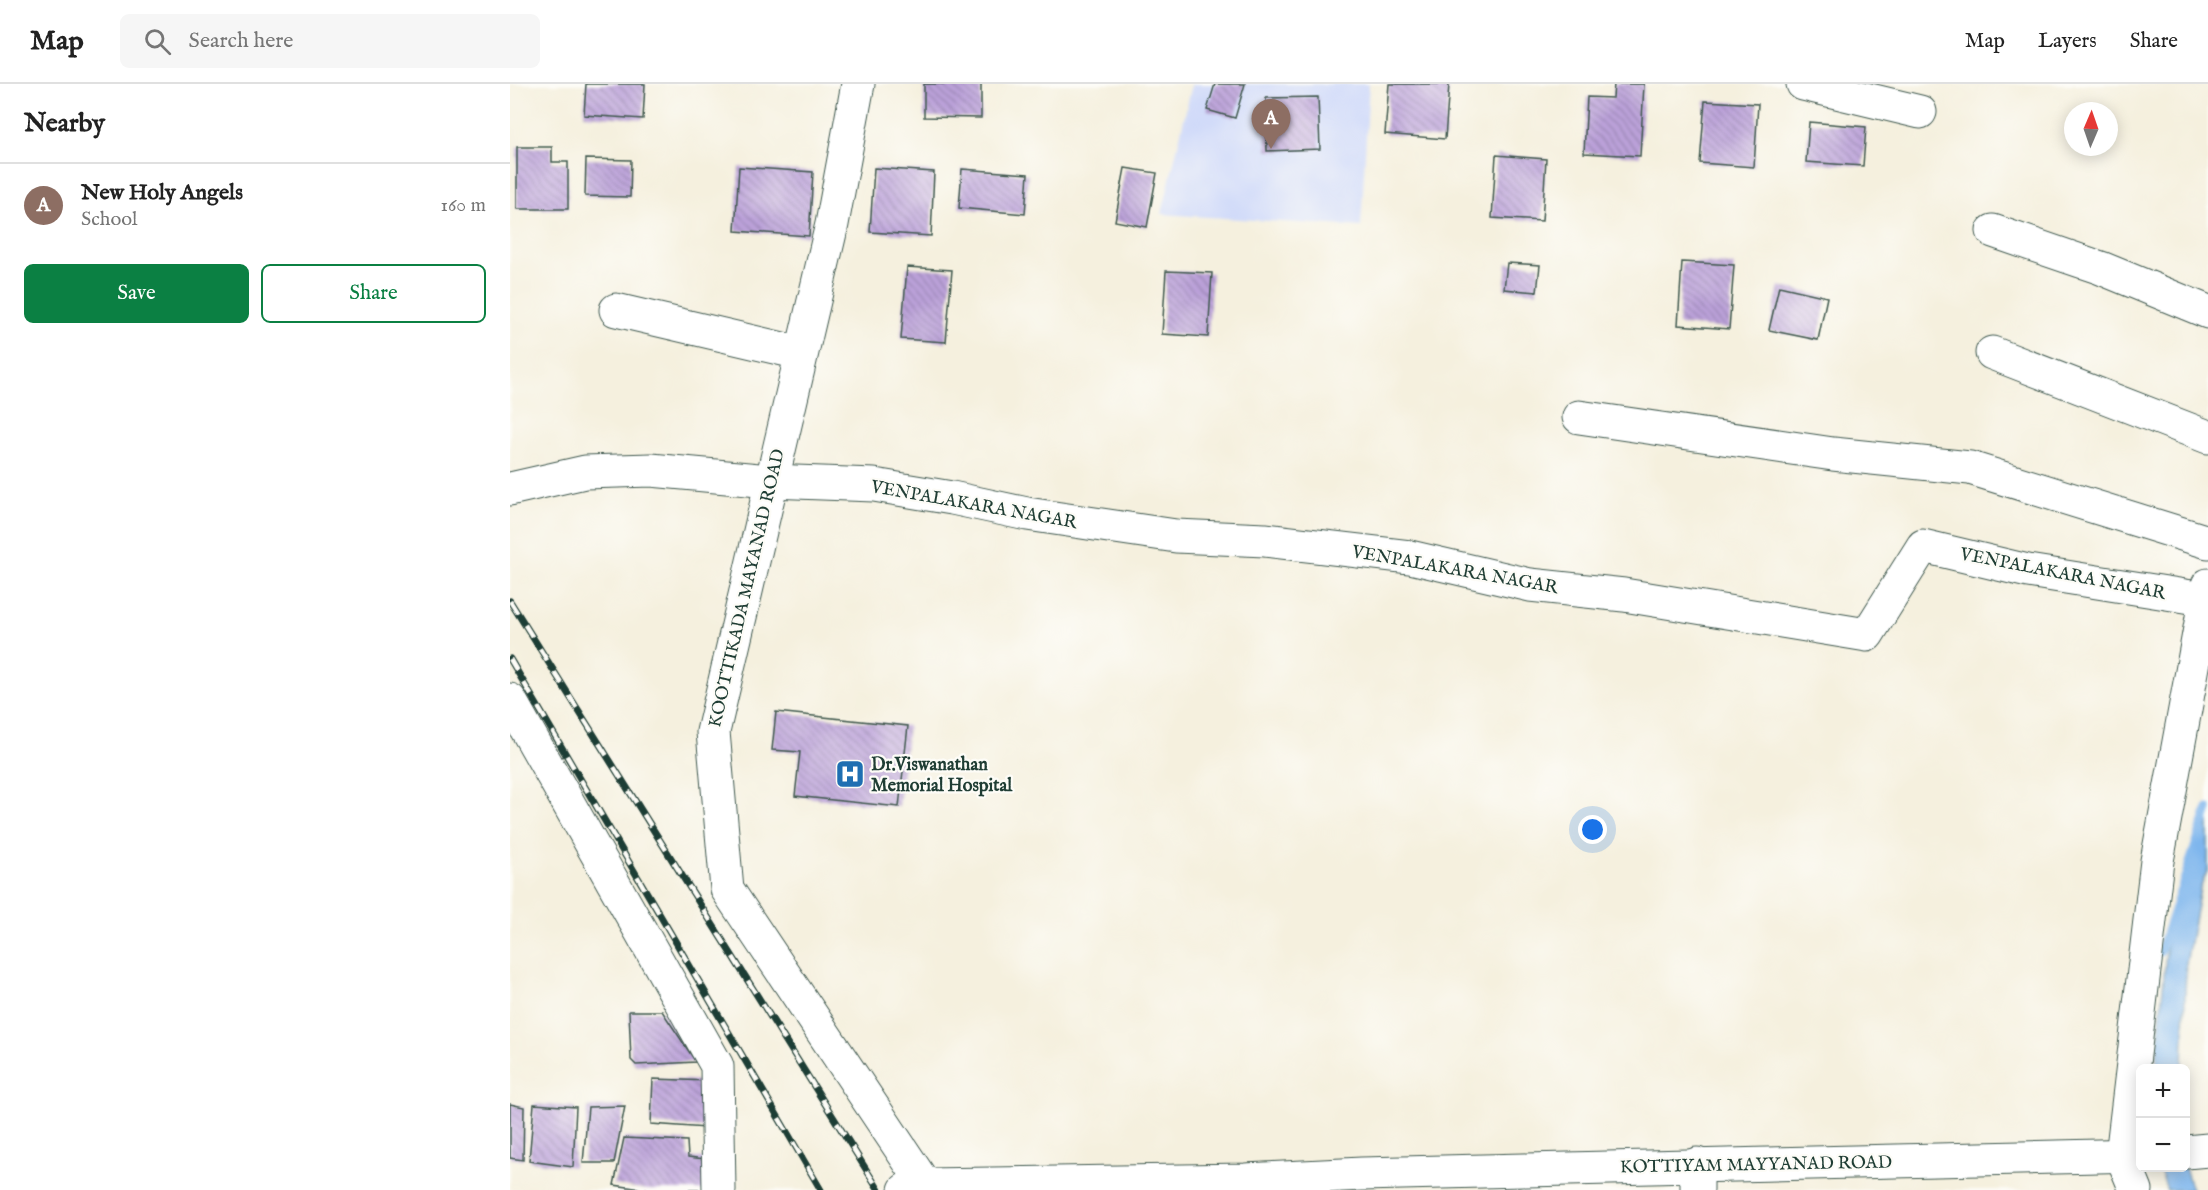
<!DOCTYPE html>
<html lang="en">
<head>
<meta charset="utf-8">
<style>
	body { margin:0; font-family:"IM FELL English",serif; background:#f6f6f6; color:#222 }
	.controls { position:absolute; right:18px; bottom:18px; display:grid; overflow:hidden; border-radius:9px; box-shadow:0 3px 15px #0003 }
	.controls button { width:54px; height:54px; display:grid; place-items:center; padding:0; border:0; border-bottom:2px solid #e0e0e0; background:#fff; color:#222; font:30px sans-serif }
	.compass { position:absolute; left:1554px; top:18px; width:54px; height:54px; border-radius:50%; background:#fff; box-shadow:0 3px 15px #0003; rotate:2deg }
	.you { position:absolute; left:1083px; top:746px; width:21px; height:21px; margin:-15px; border:4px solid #fff; border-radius:50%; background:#1a73e8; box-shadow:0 0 0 9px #1a73e833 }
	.badge { display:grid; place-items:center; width:39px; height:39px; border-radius:50%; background:#0b8043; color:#fff; font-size:20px; font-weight:700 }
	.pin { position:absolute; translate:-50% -50px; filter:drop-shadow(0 2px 3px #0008) }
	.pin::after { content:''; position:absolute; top:32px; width:21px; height:18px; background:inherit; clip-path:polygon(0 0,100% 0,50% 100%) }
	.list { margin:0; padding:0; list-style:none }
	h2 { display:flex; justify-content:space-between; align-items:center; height:78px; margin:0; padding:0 24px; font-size:26px }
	h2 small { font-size:20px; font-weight:400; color:#767676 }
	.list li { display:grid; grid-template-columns:39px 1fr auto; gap:18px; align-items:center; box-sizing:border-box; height:84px; padding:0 24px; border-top:2px solid #e0e0e0 }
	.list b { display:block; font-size:22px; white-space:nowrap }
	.list p { margin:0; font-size:20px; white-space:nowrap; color:#767676 }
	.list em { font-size:20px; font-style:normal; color:#767676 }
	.actions { display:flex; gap:12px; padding:18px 24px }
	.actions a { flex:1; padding:14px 0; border:2px solid #0b8043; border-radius:9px; text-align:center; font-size:21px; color:#0b8043 }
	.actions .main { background:#0b8043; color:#fff }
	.icon { flex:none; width:33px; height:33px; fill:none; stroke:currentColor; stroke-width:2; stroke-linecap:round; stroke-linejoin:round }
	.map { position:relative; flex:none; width:1698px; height:1106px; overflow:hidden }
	header { display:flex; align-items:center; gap:36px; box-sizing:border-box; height:84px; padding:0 30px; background:#fff; border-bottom:2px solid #e0e0e0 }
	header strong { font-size:28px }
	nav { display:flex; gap:33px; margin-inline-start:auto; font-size:21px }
	.search { width:420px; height:54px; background:#f6f6f6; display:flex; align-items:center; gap:15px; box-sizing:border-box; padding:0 21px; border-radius:9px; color:#767676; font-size:22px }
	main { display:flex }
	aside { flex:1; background:#fff }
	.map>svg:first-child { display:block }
</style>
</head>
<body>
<header>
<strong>Map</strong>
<div class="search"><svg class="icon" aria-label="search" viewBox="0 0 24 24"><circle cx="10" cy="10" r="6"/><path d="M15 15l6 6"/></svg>Search here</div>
<nav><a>Map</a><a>Layers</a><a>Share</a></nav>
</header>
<main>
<aside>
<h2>Nearby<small></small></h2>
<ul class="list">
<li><span class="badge" style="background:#8d6e63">A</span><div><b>New Holy Angels</b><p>School</p></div><em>160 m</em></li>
</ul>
<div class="actions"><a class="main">Save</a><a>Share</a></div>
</aside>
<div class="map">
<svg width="1698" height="1106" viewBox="0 0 1698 1106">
	<defs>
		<pattern id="building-back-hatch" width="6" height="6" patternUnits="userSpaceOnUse" patternTransform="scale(1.5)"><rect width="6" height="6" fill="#bba1d9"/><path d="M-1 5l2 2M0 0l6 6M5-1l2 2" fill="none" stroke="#9784b1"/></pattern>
	</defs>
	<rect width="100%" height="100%" fill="#fdfcf7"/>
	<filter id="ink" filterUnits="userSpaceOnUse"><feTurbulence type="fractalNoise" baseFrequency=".0167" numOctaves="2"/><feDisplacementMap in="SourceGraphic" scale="12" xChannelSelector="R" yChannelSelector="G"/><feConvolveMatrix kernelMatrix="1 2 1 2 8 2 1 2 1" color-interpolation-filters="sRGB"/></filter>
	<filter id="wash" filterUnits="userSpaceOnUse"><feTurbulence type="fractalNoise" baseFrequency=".008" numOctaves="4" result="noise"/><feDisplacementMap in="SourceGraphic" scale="24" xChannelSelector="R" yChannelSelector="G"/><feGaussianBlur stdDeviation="1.35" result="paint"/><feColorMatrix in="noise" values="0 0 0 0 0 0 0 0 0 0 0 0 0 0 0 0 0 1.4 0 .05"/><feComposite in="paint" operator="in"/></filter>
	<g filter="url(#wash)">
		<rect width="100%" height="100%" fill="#f5f0de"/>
		<polygon fill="#d0daf9" points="682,0 859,0 851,143 652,130"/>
		<g fill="#7eb6ed" stroke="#4e7a90" stroke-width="1.5">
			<polygon points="1698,733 1698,785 1690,805 1676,880 1673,984 1646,984 1658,845 1691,745"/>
			<polygon points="1649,1084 1675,1084 1682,1106 1657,1106"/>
		</g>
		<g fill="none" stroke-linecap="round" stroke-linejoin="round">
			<polyline stroke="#7eb6ed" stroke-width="9" points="1650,868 1698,725"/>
		</g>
		<g id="blocks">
			<g fill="url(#building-back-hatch)">
				<polygon points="76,0 135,0 133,35 74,31"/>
				<polygon points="414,0 471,0 471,34 414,33"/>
				<polygon points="705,0 735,0 725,34 697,26"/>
				<polygon points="879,0 939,0 935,55 875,50"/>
				<polygon points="1104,0 1134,0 1130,72 1074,69 1077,13 1103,14"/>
				<polygon points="808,13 810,65 757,67 756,14"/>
				<polygon points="1195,17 1248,20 1244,83 1190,79"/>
				<polygon points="1299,38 1356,43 1353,82 1296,78"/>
				<polygon points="7,63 42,63 42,78 58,78 58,125 7,125"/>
				<polygon points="986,71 1036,75 1032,137 982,134"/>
				<polygon points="76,75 121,76 120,113 75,112"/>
				<polygon points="229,83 303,88 299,152 225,147"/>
				<polygon points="364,84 424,88 421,152 360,148"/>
				<polygon points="615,84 647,89 637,143 605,137"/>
				<polygon points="452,85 518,90 515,130 449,124"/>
				<polygon points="1172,178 1224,181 1219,245 1168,241"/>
				<polygon points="997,179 1030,181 1027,208 994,205"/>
				<polygon points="397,183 442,186 436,258 391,255"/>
				<polygon points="656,187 702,189 698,253 652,250"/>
				<polygon points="1269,202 1317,213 1308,256 1259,246"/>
				<polygon points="266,628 398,642 389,723 285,712 290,668 262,666"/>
				<polygon points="119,927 152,927 186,978 126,981 121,976"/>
				<polygon points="143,995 199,997 196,1044 141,1040"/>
				<polygon points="0,1020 14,1023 13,1076 0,1074"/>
				<polygon points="24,1020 66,1023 63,1083 19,1077"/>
				<polygon points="115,1022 104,1079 73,1079 78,1023"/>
				<polygon points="114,1054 177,1057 178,1073 195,1075 194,1106 139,1106 104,1101"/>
			</g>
		</g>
	</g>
	<g filter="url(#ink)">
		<use href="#blocks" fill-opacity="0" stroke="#3f584e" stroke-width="1.5"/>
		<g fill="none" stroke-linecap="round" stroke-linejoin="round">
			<g stroke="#3f584e" stroke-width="35">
				<g id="street">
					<polyline points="1293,0 1410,28"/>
					<polyline points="1483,147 1591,184 1698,228"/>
					<polyline points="106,226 290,269"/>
					<polyline points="1482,269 1698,353"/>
					<polyline points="1069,333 1323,370 1460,384 1698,458"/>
					<polyline points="0,405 75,388 141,386 260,397 364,401 442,414 517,430 666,452 755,456 900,473 1020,501 1114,511 1357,551 1413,462 1518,487 1694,515"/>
					<polyline points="0,616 207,982 209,1106"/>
					<polyline points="1187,1106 1187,1080"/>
					<polyline points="1626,1106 1612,1072 1647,777 1698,501"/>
				</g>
			</g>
			<g stroke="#3f584e" stroke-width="35">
				<g id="secondary">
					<polyline points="348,0 322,140 203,648 217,805 415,1101"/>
					<polyline points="1676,1068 1698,1066"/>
					<polyline points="395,1106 415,1101 735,1096 852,1090 1630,1071"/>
				</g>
			</g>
			<use href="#street" stroke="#fff" stroke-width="33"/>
			<use href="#secondary" stroke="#fff" stroke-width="33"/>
			<g stroke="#1f3d34" stroke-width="7">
				<g id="rail">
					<polyline points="0,517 369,1106"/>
					<polyline points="0,575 311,1106"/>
				</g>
			</g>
			<use href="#rail" stroke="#fdfcf7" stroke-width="4.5" stroke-dasharray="14" stroke-linecap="butt"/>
		</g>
	</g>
	<defs>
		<g id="hospital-square" transform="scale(1.5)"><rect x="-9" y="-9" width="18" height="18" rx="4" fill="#1f6fb2" stroke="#fdfcf7"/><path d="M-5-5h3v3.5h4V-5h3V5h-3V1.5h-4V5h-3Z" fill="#fff"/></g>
	</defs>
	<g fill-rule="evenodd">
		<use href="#hospital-square" x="340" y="690"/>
	</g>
	<g text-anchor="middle" stroke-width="4.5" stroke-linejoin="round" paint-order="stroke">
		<g font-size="18" fill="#1f3d34" stroke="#fdfcf7">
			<text transform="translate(464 420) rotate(10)" y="6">VENPALAKARA NAGAR</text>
			<text transform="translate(945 485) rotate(10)" y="6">VENPALAKARA NAGAR</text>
			<text transform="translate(1553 489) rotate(11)" y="6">VENPALAKARA NAGAR</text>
			<text transform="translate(236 504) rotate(-77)" y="6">KOOTTIKADA MAYANAD ROAD</text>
			<text transform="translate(1246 1080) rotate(-1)" y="6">KOTTIYAM MAYYANAD ROAD</text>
		</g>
		<g font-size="18" font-weight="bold" fill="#1f3d34" stroke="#fdfcf7" text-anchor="start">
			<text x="361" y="686">Dr.Viswanathan<tspan x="361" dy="21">Memorial Hospital</tspan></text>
		</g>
	</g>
</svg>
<div class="controls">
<button>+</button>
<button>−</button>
</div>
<svg class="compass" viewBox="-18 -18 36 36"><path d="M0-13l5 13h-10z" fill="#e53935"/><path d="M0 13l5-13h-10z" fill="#767676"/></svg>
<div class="you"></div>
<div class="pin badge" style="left:761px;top:65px;background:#8d6e63">A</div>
</div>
</main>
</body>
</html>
